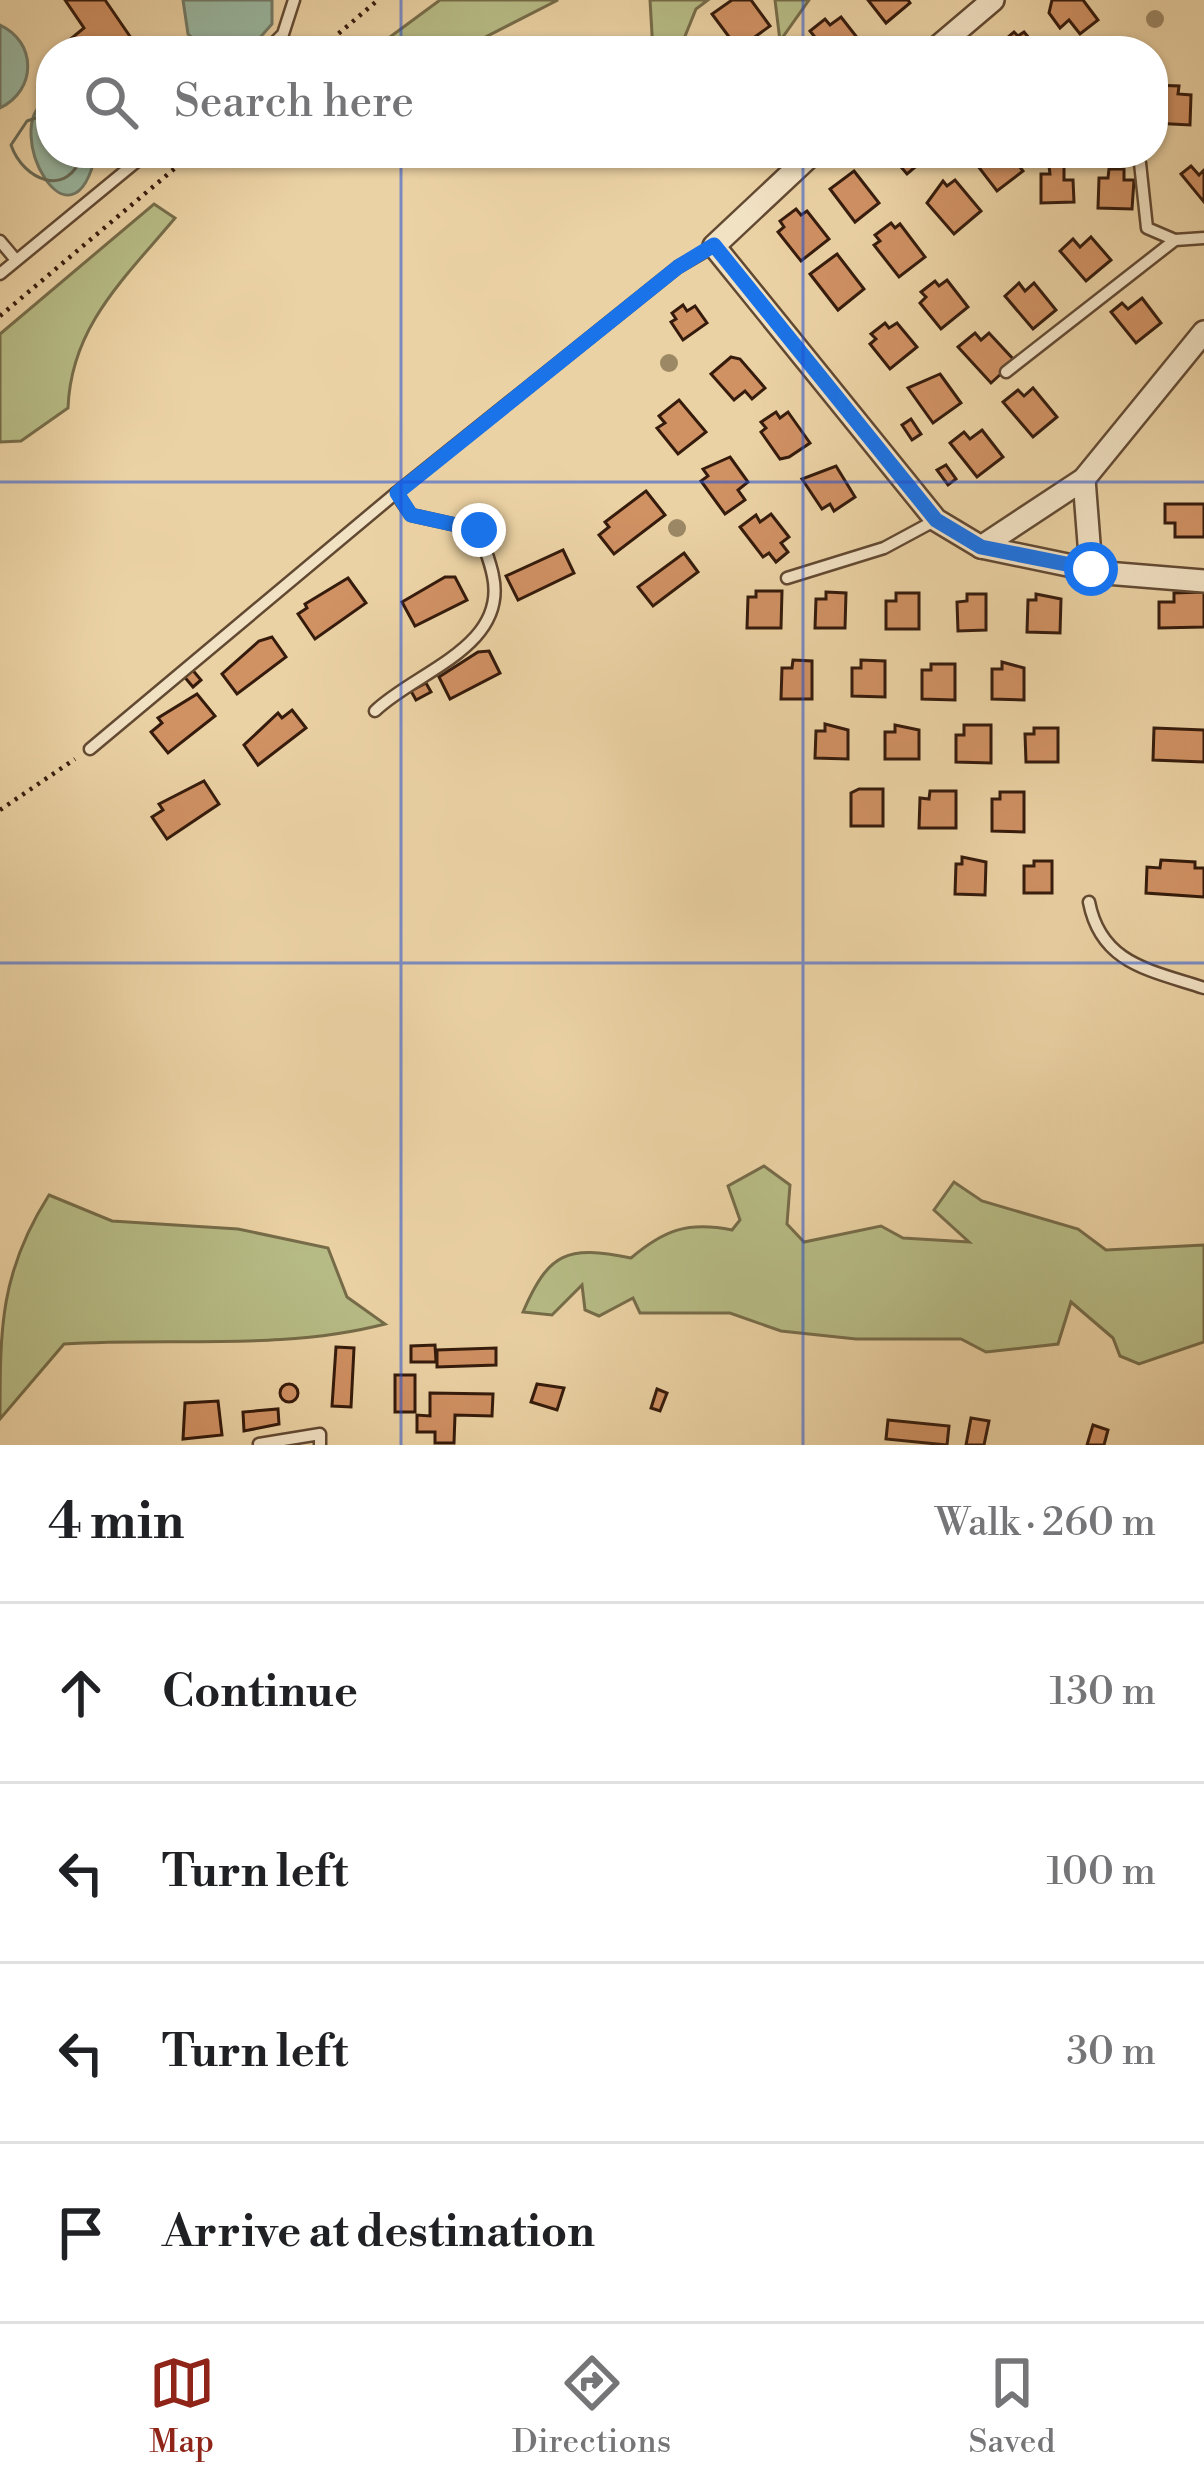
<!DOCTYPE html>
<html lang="en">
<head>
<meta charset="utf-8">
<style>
	body { margin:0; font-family:"Libre Bodoni",serif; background:#f6f6f6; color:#202124 }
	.stop { position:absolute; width:36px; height:36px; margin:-27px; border:9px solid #1a73e8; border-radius:50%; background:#fff }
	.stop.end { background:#1a73e8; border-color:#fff; box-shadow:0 3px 12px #0008 }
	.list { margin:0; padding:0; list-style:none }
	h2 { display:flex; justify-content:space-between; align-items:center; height:156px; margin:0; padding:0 48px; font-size:51px }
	h2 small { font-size:39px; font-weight:400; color:#757577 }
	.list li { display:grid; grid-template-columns:78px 1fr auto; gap:36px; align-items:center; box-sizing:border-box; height:180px; padding:0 48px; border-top:3px solid #e0e0e0 }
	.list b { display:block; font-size:45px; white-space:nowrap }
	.list em { font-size:39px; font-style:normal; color:#757577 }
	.icon { flex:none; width:66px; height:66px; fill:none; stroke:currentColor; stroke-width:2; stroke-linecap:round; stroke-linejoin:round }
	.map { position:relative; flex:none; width:1204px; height:1445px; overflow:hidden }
	.search { position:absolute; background:#fff; box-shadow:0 3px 9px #0004; left:36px; right:36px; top:36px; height:132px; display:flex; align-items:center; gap:30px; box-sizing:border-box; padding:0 42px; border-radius:48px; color:#757577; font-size:45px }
	.sheet { height:876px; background:#fff }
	nav { display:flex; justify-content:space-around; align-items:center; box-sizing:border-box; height:168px; border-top:3px solid #e0e0e0; background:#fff; font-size:33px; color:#757577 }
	nav a { display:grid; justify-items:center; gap:6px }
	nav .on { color:#8f2418 }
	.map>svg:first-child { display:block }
</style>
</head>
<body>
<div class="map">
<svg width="1204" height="1445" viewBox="0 0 1204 1445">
	<rect width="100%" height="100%" fill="#ebd2a4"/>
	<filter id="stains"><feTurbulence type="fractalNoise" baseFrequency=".00167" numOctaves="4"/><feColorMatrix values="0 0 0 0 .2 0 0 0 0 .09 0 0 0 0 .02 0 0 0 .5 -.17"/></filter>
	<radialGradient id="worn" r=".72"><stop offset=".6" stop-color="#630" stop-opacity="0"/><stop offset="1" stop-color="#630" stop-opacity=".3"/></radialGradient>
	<g fill="#b7bc86" stroke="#766c49" stroke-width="3">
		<polygon points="440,0 558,0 458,51 371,51"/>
		<polygon points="650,0 708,0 696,9 679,51 653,51"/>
		<polygon points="775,0 809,0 780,41"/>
		<path d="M154,204L175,218C125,278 71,326 68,408L21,441L0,442V334Z"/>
		<path d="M764,1166L790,1185L787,1224L804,1242L881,1226L903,1238L969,1242L934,1210L954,1182L982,1201L1078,1229L1106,1250L1204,1245V1342L1139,1364L1120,1356L1113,1338L1071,1302L1058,1344L986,1352L961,1339H856L781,1331L730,1313H640L633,1298L599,1316L585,1310L582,1285L552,1315L523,1312C549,1252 567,1245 631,1258C664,1230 688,1221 732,1230L740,1220L728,1186Z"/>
		<path d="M49,1195L112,1221L238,1229L328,1248L347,1297L385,1324C282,1351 171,1337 64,1344L0,1419C0,1328 0,1272 49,1195Z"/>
	</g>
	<g fill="#99b8a2" stroke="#717966" stroke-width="3">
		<polygon points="183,0 272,0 272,24 248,51 207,51 188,34"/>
		<path d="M0,25C37,42 37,90 0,108Z"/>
		<path d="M46,101L51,102V153H96C72,262 0,128 46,101Z"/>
	</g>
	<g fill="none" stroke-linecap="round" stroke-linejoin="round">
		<path stroke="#676a57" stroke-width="3" d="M51,113L27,121L11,145C23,180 68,200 83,153"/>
	</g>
	<g fill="#d09163" stroke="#351b0c" stroke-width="3">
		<polygon points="65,0 105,0 140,51 56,51 84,28"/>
		<polygon points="732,0 751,0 770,26 738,49 712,14"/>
		<polygon points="868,0 908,0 910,3 886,23"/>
		<polygon points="1052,0 1083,0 1098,20 1080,34 1069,20 1060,28 1049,13"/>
		<polygon points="841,17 859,40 845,51 826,51 810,31 825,19 830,25"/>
		<polygon points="1014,32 1018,36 1024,32 1040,51 1000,51 1000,44"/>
		<polygon points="1153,85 1179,86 1178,94 1191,95 1190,125 1153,123"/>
		<polygon points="889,153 932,153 907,174"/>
		<polygon points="1009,153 1023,171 997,191 977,165 982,160 977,154"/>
		<polygon points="1064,165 1064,180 1073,180 1074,202 1041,203 1041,174 1050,174 1049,166"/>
		<polygon points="1191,166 1199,175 1204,170 1204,202 1181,174"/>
		<polygon points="1109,169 1124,169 1124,180 1134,180 1132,209 1098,208 1099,178 1108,178"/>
		<polygon points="854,171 879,203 855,222 830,189"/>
		<polygon points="955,180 981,211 954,234 927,203 943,181 947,186"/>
		<polygon points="796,209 801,215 807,211 829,239 801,261 778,232 784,227 780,221"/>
		<polygon points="891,223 895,228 900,224 925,257 899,277 874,245 880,241 875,235"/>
		<polygon points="1091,237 1111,260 1086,281 1060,251 1073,239 1080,247"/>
		<polygon points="837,254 864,289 838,310 810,274"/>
		<polygon points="947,280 968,307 941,329 920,303 926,297 921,292 935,281 939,286"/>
		<polygon points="1019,283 1025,291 1034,283 1056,310 1033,329 1005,296"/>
		<polygon points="1142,298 1161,323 1136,343 1111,312 1122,303 1128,309"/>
		<polygon points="683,305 687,311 695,306 707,323 683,340 671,322 676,319 672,313"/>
		<polygon points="885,323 889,328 897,323 917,347 890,369 870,344 876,339 871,334"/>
		<polygon points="975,333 981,340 989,333 1015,361 991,383 958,347"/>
		<polygon points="731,357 740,359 765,388 752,399 745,391 734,400 711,374"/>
		<polygon points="940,374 961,403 933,423 908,388"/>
		<polygon points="1033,388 1057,417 1033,437 1003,402 1018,390 1024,396"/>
		<polygon points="679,400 706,432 678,454 657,428 665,423 659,416"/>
		<polygon points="776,412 780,418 788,412 810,443 789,457 780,459 761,432 766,428 761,422"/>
		<polygon points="911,419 921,434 912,440 902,425"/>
		<polygon points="982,430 1003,457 977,477 950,443 964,432 970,439"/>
		<polygon points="730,457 748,482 738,490 745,500 725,514 701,481 708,476 703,469"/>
		<polygon points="946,465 956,479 948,485 937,470"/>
		<polygon points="836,466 855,497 834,511 830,504 822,509 802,479"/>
		<polygon points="646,491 665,515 614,554 599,535 609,527 605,522"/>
		<polygon points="1165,504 1204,504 1204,537 1175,537 1175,523 1165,523"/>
		<polygon points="771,514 789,537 781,543 788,552 776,562 769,553 763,557 740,527 756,515 760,522"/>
		<polygon points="563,550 574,573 518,600 506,576"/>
		<polygon points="684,553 698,572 653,606 638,587"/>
		<polygon points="445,577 455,577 467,600 415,626 402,602"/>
		<polygon points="348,578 366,603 315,639 298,614 307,608 305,604"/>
		<polygon points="756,591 782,591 781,628 747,628 748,597 756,597"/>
		<polygon points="826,592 846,593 845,628 815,628 816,599 826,599"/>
		<polygon points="1204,592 1204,627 1159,628 1159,602 1174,602 1174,593"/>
		<polygon points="896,593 919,593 919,629 886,629 886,601 896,601"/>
		<polygon points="967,594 986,594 986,630 958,631 957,602 967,601"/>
		<polygon points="1036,594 1061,599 1060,633 1027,632 1028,600 1036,600"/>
		<polygon points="272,637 286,657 237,694 222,674 259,641"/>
		<polygon points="489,651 500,673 450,699 439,677 478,652"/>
		<polygon points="793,660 812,661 812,699 781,699 782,668 792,668"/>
		<polygon points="861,660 885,661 885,697 852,696 852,668 861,668"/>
		<polygon points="1002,662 1024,668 1024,700 992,699 992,669 1002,669"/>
		<polygon points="931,664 955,664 955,700 922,699 922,670 931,670"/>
		<polygon points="190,667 201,680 193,687 182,674"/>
		<polygon points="426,683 431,692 416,700 411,691"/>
		<polygon points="197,694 215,716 168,753 151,732 162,723 158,718"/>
		<polygon points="292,710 306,728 258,765 244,745 278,713 282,718"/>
		<polygon points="825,724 848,730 848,759 815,758 816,731 825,731"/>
		<polygon points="895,725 919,730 919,759 885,759 885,732 895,732"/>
		<polygon points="964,725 991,725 991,763 956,762 956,735 964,735"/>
		<polygon points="1034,728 1058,728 1058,762 1026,762 1025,734 1034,734"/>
		<polygon points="1154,728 1204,730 1204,762 1153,760"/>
		<polygon points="204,781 219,804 167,839 152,817 163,810 159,804"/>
		<polygon points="859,789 883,789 883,826 851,826 851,793"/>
		<polygon points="930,791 956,791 956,828 919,828 920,798 929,799"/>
		<polygon points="1000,792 1024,792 1024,832 992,831 992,799 1000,799"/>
		<polygon points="962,857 986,862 985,895 955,894 956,864 962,864"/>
		<polygon points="1161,860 1195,862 1195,868 1204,868 1204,897 1146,893 1147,867 1160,868"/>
		<polygon points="1034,861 1052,861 1052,893 1024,893 1024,866 1034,866"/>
		<polygon points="435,1345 436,1362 411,1362 411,1346"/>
		<polygon points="336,1347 354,1348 351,1407 332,1406"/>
		<polygon points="496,1348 496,1365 437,1367 437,1350"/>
		<rect x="395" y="1375" width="20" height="37"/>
		<polygon points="537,1384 564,1388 557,1410 531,1402"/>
		<circle cx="289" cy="1393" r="9"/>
		<polygon points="657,1389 667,1393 660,1411 651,1408"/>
		<polygon points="430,1393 493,1394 492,1416 455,1415 454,1443 435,1443 435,1432 417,1432 417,1415 430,1416"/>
		<polygon points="218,1401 222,1435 183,1439 185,1403"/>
		<polygon points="278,1409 279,1424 244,1431 243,1412"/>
		<polygon points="971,1418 989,1421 984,1445 966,1445"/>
		<polygon points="888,1420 949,1426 947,1445 886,1439"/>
		<polygon points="1093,1425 1108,1430 1104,1445 1087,1445"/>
	</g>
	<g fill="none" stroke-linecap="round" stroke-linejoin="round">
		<g stroke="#624932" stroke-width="15">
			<g id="lane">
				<polyline points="266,51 283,34 294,0"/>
				<polyline points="1140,163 1147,228 1175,240"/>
				<polyline points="0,241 16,260"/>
				<polyline points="0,274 147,153"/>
				<polyline points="1006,372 1175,240 1204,238"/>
				<polyline points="787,578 884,548 936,520"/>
				<path d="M375,711C415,672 508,647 493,576C490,560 483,545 479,530L411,515L396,493L678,267L714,246"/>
				<polyline points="90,749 396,493"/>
				<path d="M1089,902C1101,964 1150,970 1204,988"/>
				<polyline points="259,1444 320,1434 320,1445"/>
			</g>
		</g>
		<g stroke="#624932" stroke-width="26">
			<g id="street">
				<polyline points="933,51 993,0"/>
				<polyline points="813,153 714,246 936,520 981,547 1084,479 1204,332"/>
				<polyline points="1084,479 1091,569"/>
				<polyline points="981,547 1106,573 1204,581"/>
			</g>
		</g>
		<g stroke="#351b0c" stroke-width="4.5" stroke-dasharray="3 6" stroke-linecap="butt">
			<polyline points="318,51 378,0"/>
			<polyline points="0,316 193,153"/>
			<polyline points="0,810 75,759"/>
		</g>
		<use href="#lane" stroke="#f2e2c4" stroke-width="10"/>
		<use href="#street" stroke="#f2e2c4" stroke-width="21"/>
	</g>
	<g fill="#9c8865">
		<circle cx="1155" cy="19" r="9"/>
		<circle cx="669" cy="363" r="9"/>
		<circle cx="677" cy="528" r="9"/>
	</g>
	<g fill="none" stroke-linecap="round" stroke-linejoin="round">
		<polyline stroke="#1a73e8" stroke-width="15" points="479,530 411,515 397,493 678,267 714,245 936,520 981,547 1091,569"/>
	</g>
	<path fill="none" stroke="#1d4ed8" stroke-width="3" stroke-opacity="0.55" d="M401,0V51M803,0V51M401,153V1445M803,153V1445M0,482H1204M0,963H1204"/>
	<rect width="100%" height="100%" filter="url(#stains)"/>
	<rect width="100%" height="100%" fill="url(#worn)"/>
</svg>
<div class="stop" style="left:1091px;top:569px"></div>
<div class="stop end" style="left:479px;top:530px"></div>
<div class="search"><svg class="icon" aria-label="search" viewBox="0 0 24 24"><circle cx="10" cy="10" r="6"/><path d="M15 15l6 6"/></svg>Search here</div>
</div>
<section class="sheet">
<h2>4 min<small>Walk · 260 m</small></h2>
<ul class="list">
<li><svg class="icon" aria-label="ahead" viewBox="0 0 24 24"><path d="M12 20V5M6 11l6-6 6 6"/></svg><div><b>Continue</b></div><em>130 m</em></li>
<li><svg class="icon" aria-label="left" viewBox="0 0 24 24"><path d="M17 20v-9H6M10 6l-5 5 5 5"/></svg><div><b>Turn left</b></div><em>100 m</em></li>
<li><svg class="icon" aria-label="left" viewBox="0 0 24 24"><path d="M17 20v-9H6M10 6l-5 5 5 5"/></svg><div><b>Turn left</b></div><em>30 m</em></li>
<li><svg class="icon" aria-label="arrive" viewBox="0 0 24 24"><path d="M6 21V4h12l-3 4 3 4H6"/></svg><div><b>Arrive at destination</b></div></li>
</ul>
</section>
<nav>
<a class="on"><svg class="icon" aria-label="map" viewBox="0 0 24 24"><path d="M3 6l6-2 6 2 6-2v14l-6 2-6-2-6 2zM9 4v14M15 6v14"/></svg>Map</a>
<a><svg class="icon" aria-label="directions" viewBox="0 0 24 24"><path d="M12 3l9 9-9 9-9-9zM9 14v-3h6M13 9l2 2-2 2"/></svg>Directions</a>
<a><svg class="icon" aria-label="saved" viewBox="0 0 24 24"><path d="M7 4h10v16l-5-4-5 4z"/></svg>Saved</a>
</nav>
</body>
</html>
